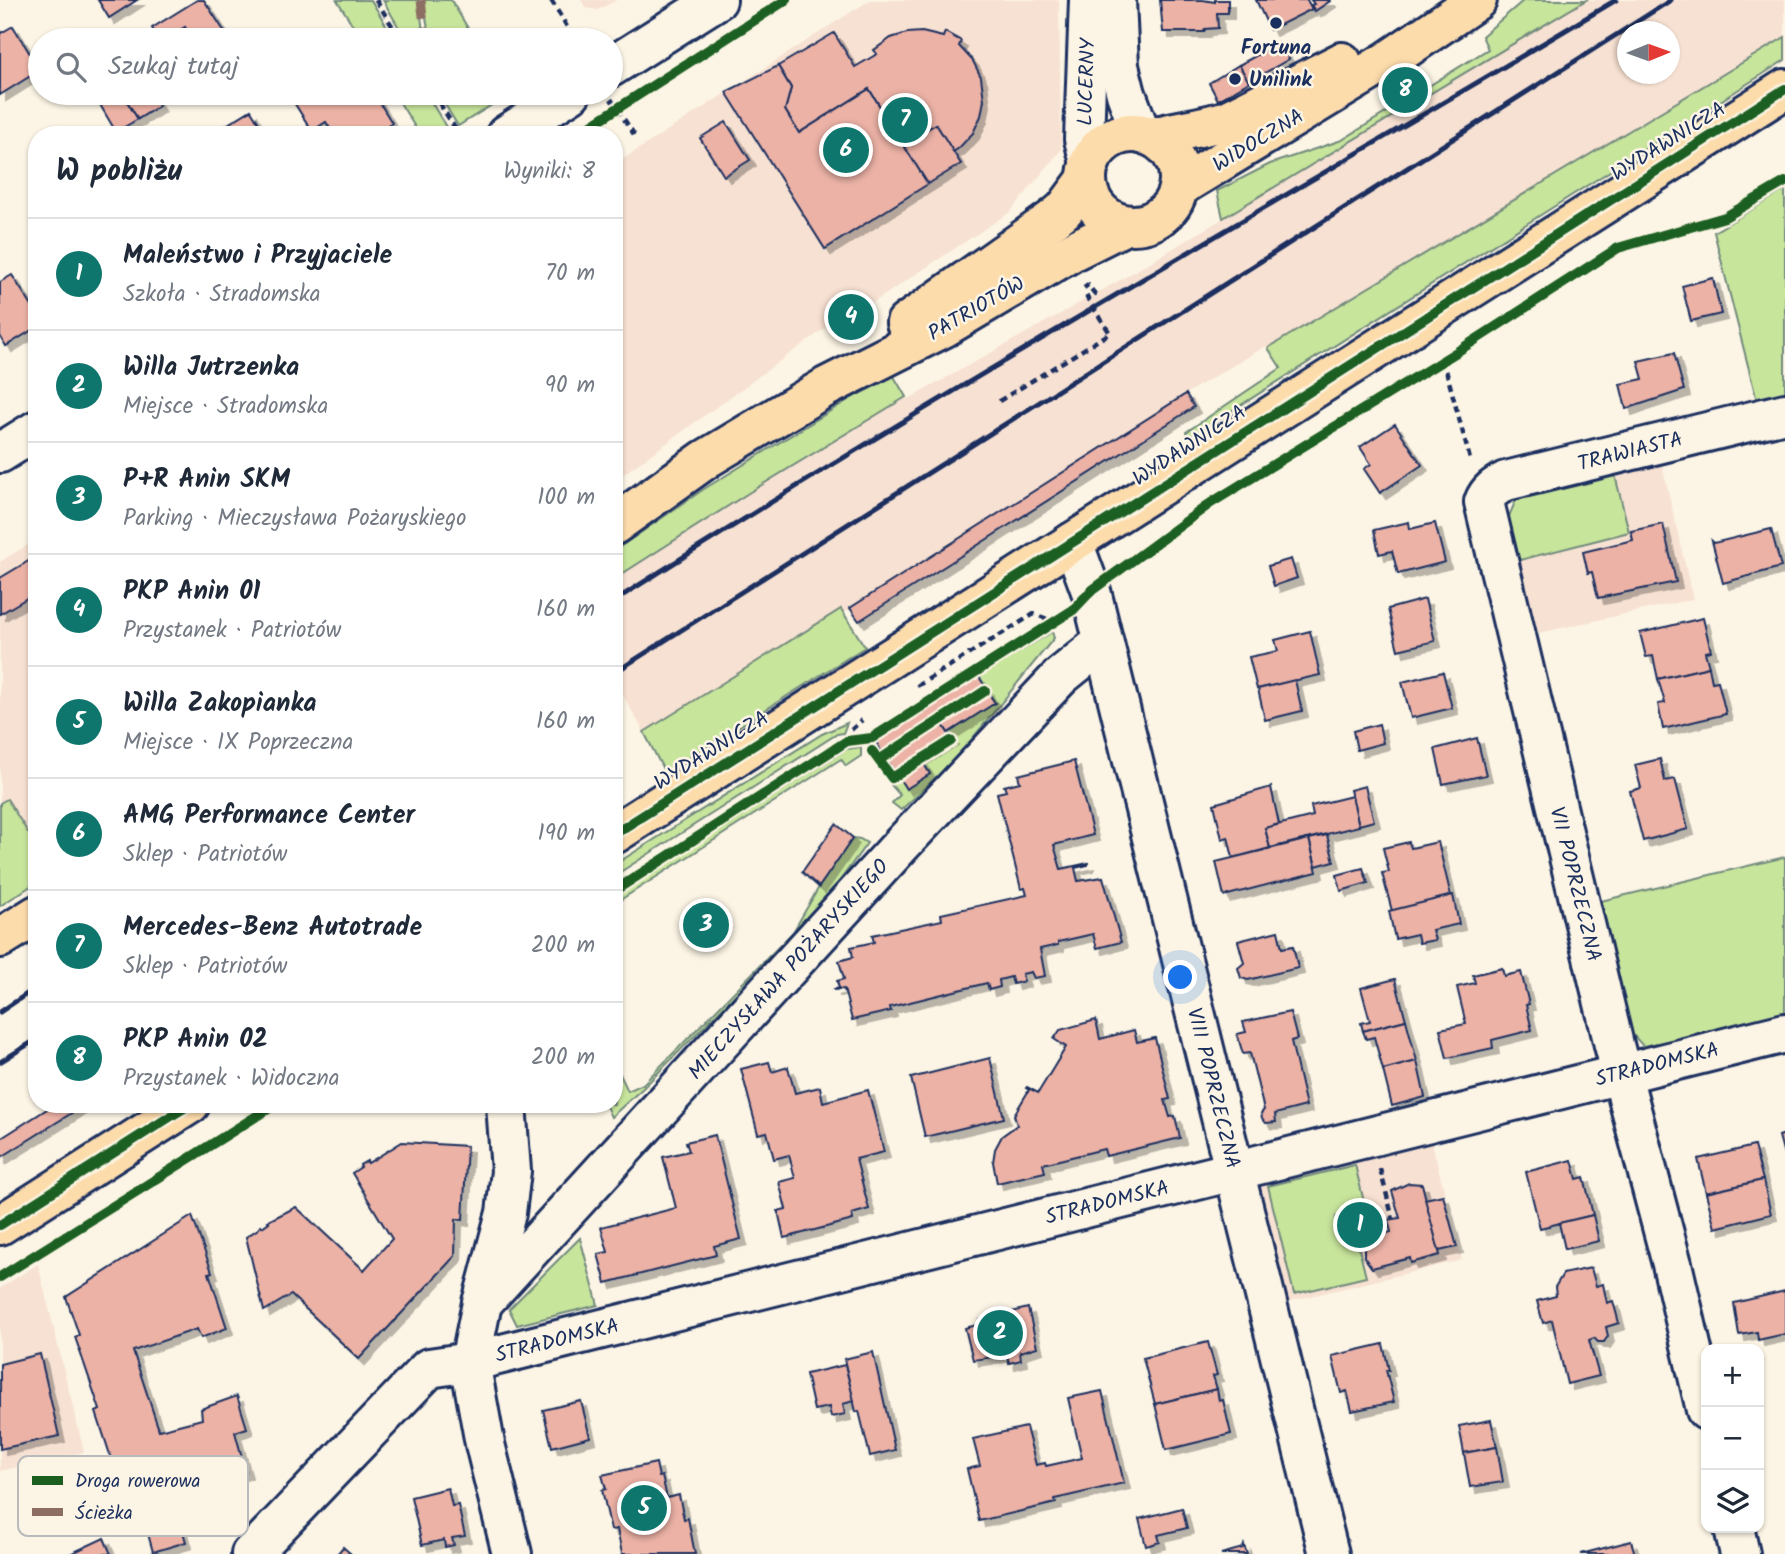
<!DOCTYPE html>
<html lang="pl">
<head>
<meta charset="utf-8">
<style>
	body { margin:0; font-family:Kalam,sans-serif; background:#f2f2f3; color:#1f2937 }
	.controls { position:absolute; right:21px; bottom:21px; display:grid; overflow:hidden; border-radius:14px; box-shadow:0 2px 5px #0004 }
	.controls button { width:63px; height:63px; display:grid; place-items:center; padding:0; border:0; border-bottom:2px solid #e0e1e3; background:#fff; color:#1f2937; font:35px sans-serif }
	.compass { position:absolute; left:1617px; top:21px; width:63px; height:63px; border-radius:50%; background:#fff; box-shadow:0 2px 5px #0004; rotate:89deg }
	.you { position:absolute; left:1181px; top:978px; width:24px; height:24px; margin:-18px; border:5px solid #fff; border-radius:50%; background:#1a73e8; box-shadow:0 0 0 10px #1a73e833 }
	.badge { display:grid; place-items:center; width:46px; height:46px; border-radius:50%; background:#0f766e; color:#fff; font-size:23px; font-weight:700 }
	.pin { position:absolute; translate:-50% -50%; border:4px solid #fff; box-shadow:0 2px 7px #0006 }
	.list { margin:0; padding:0; list-style:none }
	h2 { display:flex; justify-content:space-between; align-items:center; height:91px; margin:0; padding:0 28px; font-size:30px }
	h2 small { font-size:23px; font-weight:400; color:#747a83 }
	.list li { display:grid; grid-template-columns:46px 1fr auto; gap:21px; align-items:center; box-sizing:border-box; height:112px; padding:0 28px; border-top:2px solid #e0e1e3 }
	.list b { display:block; font-size:26px; white-space:nowrap }
	.list p { margin:0; font-size:23px; white-space:nowrap; color:#747a83 }
	.list em { font-size:23px; font-style:normal; color:#747a83 }
	.icon { flex:none; width:38px; height:38px; fill:none; stroke:currentColor; stroke-width:2; stroke-linecap:round; stroke-linejoin:round }
	.map { position:relative; flex:none; width:1785px; height:1554px; overflow:hidden }
	.search { position:absolute; background:#fff; box-shadow:0 2px 5px #0004; left:28px; top:28px; width:595px; height:77px; display:flex; align-items:center; gap:18px; box-sizing:border-box; padding:0 24px; border-radius:38px; color:#747a83; font-size:26px }
	.panel { position:absolute; background:#fff; box-shadow:0 2px 5px #0004; left:28px; top:126px; width:595px; height:987px; border-radius:28px }
	.map>svg:first-child { display:block }
</style>
</head>
<body>
<div class="map">
<svg width="1785" height="1554" viewBox="0 0 1785 1554">
	<defs>
		<filter id="shadow"><feDropShadow dx="6" dy="6" stdDeviation="0" flood-color="#0004"/></filter>
	</defs>
	<rect width="100%" height="100%" fill="#fcf5e5"/>
	<filter id="ink" filterUnits="userSpaceOnUse"><feTurbulence type="fractalNoise" baseFrequency=".0143" numOctaves="2"/><feDisplacementMap in="SourceGraphic" scale="14" xChannelSelector="R" yChannelSelector="G"/><feConvolveMatrix kernelMatrix="1 2 1 2 8 2 1 2 1" color-interpolation-filters="sRGB"/></filter>
	<g filter="url(#ink)">
		<g fill="#f7e1d2" fill-rule="evenodd">
			<polygon points="581,0 617,0 597,10 586,8"/>
			<polygon points="870,0 1059,0 1061,150 1010,212 865,308 860,303 614,481 614,165"/>
			<path d="M1586,0H1785V37L1268,348L1266,346L1185,394L851,609L843,613L840,609L644,732L614,680V579L750,492L906,397L909,399L1122,279ZM1628,32H1670V74H1628Z"/>
			<polygon points="1661,460 1693,599 1534,634 1507,521 1518,495"/>
			<polygon points="37,539 37,847 7,799 0,803 0,562"/>
			<polygon points="1431,1140 1462,1260 1286,1302 1258,1189 1261,1182"/>
			<polygon points="38,1264 84,1452 0,1471 0,1288"/>
		</g>
		<g fill="#c8e59c" stroke="#728a7d" stroke-width="2">
			<polygon points="337,0 371,0 395,40 362,40"/>
			<polygon points="383,0 419,0 424,40 406,40"/>
			<polygon points="423,0 451,0 475,40 430,40"/>
			<polygon points="1524,0 1586,0 1223,218 1217,191 1270,164 1342,140 1488,49 1482,36"/>
			<polygon points="1785,37 1785,60 1189,438 1186,432 1281,368 1268,348"/>
			<polygon points="394,93 426,93 449,132 444,135 420,135"/>
			<polygon points="438,93 508,93 506,96 458,126"/>
			<polygon points="1785,190 1785,394 1757,401 1714,232"/>
			<polygon points="892,373 906,397 750,492 614,579 614,551 704,489"/>
			<polygon points="1614,471 1629,532 1516,561 1507,521 1518,495"/>
			<polygon points="841,609 865,647 665,773 644,732"/>
			<polygon points="1052,632 1054,638 955,760 901,810 892,803 900,795 891,785 900,779 906,788 930,774 924,764 955,744 948,733 995,703 979,676"/>
			<polygon points="847,723 843,733 837,734 614,876 614,865 822,734"/>
			<polygon points="861,747 861,756 846,766 841,759 614,904 614,898 847,749"/>
			<polygon points="7,799 37,847 37,882 0,906 0,803"/>
			<polygon points="853,838 860,839 867,843 818,911 644,1087 611,1117 605,1104 614,1104 614,1072 618,1070 628,1091 643,1084 793,932 819,887"/>
			<polygon points="1785,857 1785,1017 1643,1046 1632,1034 1601,901"/>
			<polygon points="1355,1165 1366,1210 1336,1217 1343,1244 1357,1241 1366,1277 1294,1294 1268,1186"/>
			<polygon points="580,1238 598,1305 517,1325 509,1309"/>
		</g>
		<g fill="#ecb2a6" stroke="#1b2f5e" stroke-width="2" filter="url(#shadow)">
			<polygon points="98,0 137,0 109,18"/>
			<polygon points="197,0 204,0 230,40 193,40 185,27 164,40 159,40 152,28"/>
			<polygon points="1160,0 1203,0 1215,2 1215,0 1228,0 1228,13 1217,13 1218,28 1205,29 1204,32 1163,32"/>
			<polygon points="1256,0 1307,0 1312,9 1270,30"/>
			<polygon points="1311,0 1329,0 1330,1 1315,11 1311,5 1314,4"/>
			<polygon points="13,26 40,70 0,95 0,30 1,33"/>
			<polygon points="922,32 943,37 945,32 961,41 959,46 973,61 981,77 984,100 981,116 973,133 959,148 953,152 936,124 903,144 869,89 799,133 785,110 791,88 778,66 834,33 855,67 877,54 874,50 891,38 907,33"/>
			<polygon points="1279,43 1289,59 1249,82 1239,65"/>
			<polygon points="1239,65 1249,82 1218,100 1209,83"/>
			<polygon points="778,66 791,88 785,110 799,133 869,89 928,184 825,249 726,92"/>
			<polygon points="105,93 122,93 138,119 116,132 96,98"/>
			<polygon points="122,93 151,93 159,106 138,119"/>
			<polygon points="288,93 359,93 362,98 374,93 392,123 373,135 334,135 326,122 312,131"/>
			<polygon points="251,110 266,135 210,135"/>
			<polygon points="726,122 750,160 724,176 700,138"/>
			<polygon points="936,124 961,164 928,184 903,144"/>
			<polygon points="12,275 37,314 37,327 6,346 0,336 0,282"/>
			<polygon points="1713,278 1721,314 1691,321 1682,286"/>
			<polygon points="1674,353 1684,390 1626,409 1620,384 1643,379 1638,361"/>
			<polygon points="1186,394 1194,407 859,621 850,608"/>
			<polygon points="1395,424 1422,465 1380,493 1364,469 1371,464 1360,447"/>
			<polygon points="1409,522 1410,529 1435,523 1445,562 1398,574 1392,551 1379,554 1374,530"/>
			<polygon points="1663,524 1676,582 1598,598 1592,572 1588,573 1583,552 1633,540 1631,531"/>
			<polygon points="1771,529 1781,567 1723,583 1712,541 1714,543"/>
			<polygon points="37,556 37,592 0,614 0,578"/>
			<polygon points="1291,559 1297,578 1274,586 1268,566"/>
			<polygon points="1425,599 1435,641 1398,650 1388,609"/>
			<polygon points="1703,618 1711,651 1705,652 1709,667 1658,679 1653,656 1646,657 1640,633"/>
			<polygon points="1310,631 1320,675 1257,689 1249,657 1278,651 1275,640"/>
			<polygon points="1709,667 1712,682 1718,681 1726,714 1663,729 1658,704 1665,703 1658,679"/>
			<polygon points="1443,672 1452,708 1411,718 1402,682"/>
			<polygon points="979,677 987,689 884,755 876,742"/>
			<polygon points="1295,680 1302,711 1265,720 1258,689"/>
			<polygon points="987,691 995,703 948,733 940,720"/>
			<polygon points="941,722 952,739 897,774 885,757"/>
			<polygon points="1379,724 1383,743 1357,750 1353,731"/>
			<polygon points="1477,738 1486,775 1443,784 1435,749"/>
			<polygon points="1660,759 1665,781 1675,779 1688,829 1643,841 1630,791 1641,788 1635,765"/>
			<polygon points="922,761 930,774 906,789 898,776"/>
			<polygon points="1074,761 1093,835 1054,845 1061,869 1088,863 1088,865 1075,868 1078,881 1103,877 1121,942 1097,948 1093,934 1058,942 1058,945 1040,949 1045,976 1034,978 1031,972 1022,974 1024,981 1013,984 1011,977 999,980 1000,987 989,990 987,983 890,1007 891,1011 852,1020 844,989 833,990 839,988 837,981 844,979 839,961 853,957 851,947 874,942 872,935 942,920 941,914 1027,895 1025,888 1021,889 997,793 1006,791 1004,786 1020,782 1018,775"/>
			<polygon points="1365,786 1374,821 1359,825 1350,790"/>
			<polygon points="1271,787 1279,824 1265,828 1270,848 1233,858 1228,837 1222,839 1214,804"/>
			<polygon points="1352,796 1359,826 1270,848 1265,828 1313,816 1311,806"/>
			<polygon points="836,824 853,838 819,887 802,872"/>
			<polygon points="1327,835 1334,861 1316,866 1309,839"/>
			<polygon points="1309,839 1317,872 1224,896 1216,862"/>
			<polygon points="1409,842 1411,848 1438,842 1451,896 1392,911 1382,873 1389,872 1383,848"/>
			<polygon points="1363,868 1368,883 1341,891 1337,875"/>
			<polygon points="1453,895 1459,924 1432,930 1435,940 1419,943 1417,934 1395,939 1389,911"/>
			<polygon points="1278,931 1282,948 1293,946 1298,968 1248,980 1241,978 1238,968 1244,963 1238,941"/>
			<polygon points="1502,968 1504,976 1521,972 1529,1004 1526,1005 1532,1030 1492,1040 1493,1048 1447,1058 1440,1029 1466,1024 1457,987 1475,983 1473,975"/>
			<polygon points="1395,979 1406,1020 1363,1031 1361,1023 1370,1021 1361,988"/>
			<polygon points="1290,1012 1297,1039 1291,1041 1306,1106 1275,1114 1276,1122 1266,1123 1262,1118 1261,1113 1264,1110 1250,1053 1243,1054 1237,1034 1246,1032 1243,1022"/>
			<polygon points="1096,1020 1100,1039 1134,1030 1137,1042 1155,1038 1170,1099 1165,1100 1170,1117 1175,1116 1180,1138 1106,1156 1104,1149 1043,1164 1045,1172 997,1183 993,1162 995,1149 1002,1136 1017,1125 1014,1115 1029,1090 1026,1088 1027,1087 1038,1093 1066,1047 1054,1039 1060,1030"/>
			<polygon points="1406,1020 1417,1061 1383,1070 1374,1037 1366,1039 1363,1031"/>
			<polygon points="990,1058 1004,1118 925,1137 911,1078"/>
			<polygon points="1417,1061 1425,1097 1392,1106 1383,1070"/>
			<polygon points="769,1062 772,1072 788,1067 795,1093 820,1087 823,1102 868,1090 884,1152 856,1159 869,1209 852,1214 853,1220 784,1238 778,1211 786,1209 779,1182 795,1178 789,1155 774,1159 767,1132 758,1134 741,1069"/>
			<polygon points="55,1104 86,1104 0,1158 0,1139"/>
			<polygon points="1785,1134 1785,1158 1779,1136"/>
			<polygon points="715,1135 741,1239 714,1246 716,1255 606,1283 598,1254 608,1252 601,1227 676,1208 663,1157 689,1151 686,1142"/>
			<polygon points="402,1142 467,1146 463,1220 456,1219 455,1256 359,1359 291,1295 264,1311 246,1237 258,1229 261,1225 262,1227 269,1222 268,1221 296,1207 364,1270 392,1239 352,1173 361,1167 360,1165 367,1161 368,1163"/>
			<polygon points="1754,1146 1763,1180 1706,1193 1698,1159"/>
			<polygon points="1572,1160 1577,1179 1584,1177 1593,1215 1540,1228 1526,1172"/>
			<polygon points="1763,1180 1771,1214 1715,1228 1706,1193"/>
			<polygon points="1409,1183 1422,1184 1440,1255 1411,1263 1410,1258 1372,1268 1364,1257 1364,1239 1391,1232 1388,1220 1400,1218 1392,1191"/>
			<polygon points="1443,1195 1457,1247 1439,1251 1425,1199"/>
			<polygon points="1593,1215 1599,1241 1565,1249 1559,1223"/>
			<polygon points="192,1216 212,1272 209,1273 227,1328 201,1338 197,1329 133,1351 159,1430 202,1419 201,1409 237,1396 247,1428 235,1432 246,1472 200,1489 203,1498 176,1507 186,1542 153,1552 145,1523 139,1525 123,1476 118,1479 96,1412 100,1410 75,1337 79,1335 66,1297"/>
			<polygon points="1591,1268 1596,1286 1603,1284 1607,1303 1613,1301 1619,1323 1606,1327 1608,1336 1604,1342 1598,1342 1594,1338 1589,1340 1599,1376 1567,1384 1552,1320 1543,1323 1537,1301 1556,1296 1555,1287 1563,1274"/>
			<polygon points="1785,1291 1785,1334 1758,1340 1757,1332 1739,1335 1734,1303"/>
			<polygon points="1028,1308 1037,1347 1020,1352 1021,1360 1009,1363 1007,1355 973,1360 965,1328 981,1324 980,1320"/>
			<polygon points="1208,1342 1217,1375 1213,1376 1217,1389 1155,1404 1143,1358"/>
			<polygon points="1383,1344 1389,1370 1386,1370 1394,1402 1352,1411 1347,1391 1341,1393 1332,1356"/>
			<polygon points="873,1352 895,1450 870,1456 859,1411 856,1412 844,1359"/>
			<polygon points="40,1354 59,1436 0,1449 0,1364"/>
			<polygon points="845,1365 854,1401 843,1404 845,1414 831,1417 829,1407 814,1410 806,1374"/>
			<polygon points="1217,1389 1219,1401 1223,1400 1231,1434 1166,1450 1155,1404"/>
			<polygon points="1102,1391 1124,1483 1055,1499 1056,1503 979,1521 967,1469 980,1466 973,1439 1026,1427 1036,1465 1045,1463 1046,1466 1082,1458 1068,1398"/>
			<polygon points="581,1401 590,1437 552,1447 543,1410"/>
			<polygon points="1491,1420 1497,1447 1464,1453 1459,1426"/>
			<polygon points="1497,1447 1503,1482 1470,1487 1464,1453"/>
			<polygon points="656,1463 659,1477 662,1476 667,1498 679,1495 684,1519 688,1518 695,1554 622,1554 617,1529 611,1530 602,1490 606,1489 602,1475"/>
			<polygon points="448,1488 452,1506 458,1505 465,1536 452,1538 454,1545 445,1547 444,1540 422,1545 411,1497"/>
			<polygon points="1182,1508 1187,1528 1158,1535 1160,1542 1146,1546 1139,1519"/>
			<polygon points="104,1538 111,1554 70,1554"/>
			<polygon points="1631,1541 1635,1554 1581,1554"/>
			<polygon points="1244,1545 1247,1554 1221,1554 1243,1548"/>
			<polygon points="343,1547 351,1554 337,1554"/>
		</g>
		<g fill="none" stroke-linecap="round" stroke-linejoin="round">
			<g stroke="#1b2f5e" stroke-width="44">
				<g id="minor">
					<polyline points="1089,0 1084,139 1090,163"/>
					<polyline points="1116,0 1119,66 1126,94 1141,134"/>
					<polyline points="611,67 717,0"/>
					<polyline points="506,135 571,93"/>
					<polyline points="0,453 37,430"/>
					<polyline points="1073,542 1091,591 1329,1554"/>
					<polyline points="506,1104 511,1171 506,1213 482,1303 470,1362 485,1444 512,1554"/>
					<polyline points="482,1303 901,845 1061,676 1103,642"/>
					<path d="M1706,1410L1672,1264L1614,1045L1484,502C1488,491 1496,486 1506,481L1785,413"/>
					<polyline points="1734,1528 1740,1554"/>
					<polyline points="251,1554 429,1368 470,1362 1785,1033"/>
				</g>
			</g>
			<g stroke="#1b2f5e" stroke-width="44">
				<g id="major">
					<circle cx="1133" cy="179" r="46"/>
					<path d="M1153,137C1178,130 1203,128 1227,120L1342,62"/>
					<polyline points="1179,187 1389,60 1477,0"/>
					<polyline points="906,323 1053,219 1064,210 1087,179"/>
					<polyline points="614,525 706,459 826,387 945,327 1075,250 1125,225"/>
					<polyline points="614,834 1785,89"/>
					<polyline points="0,938 37,915"/>
					<polyline points="0,1225 190,1104"/>
				</g>
			</g>
			<g stroke="#1b2f5e" stroke-width="4.5" stroke-dasharray="7 5" stroke-linecap="butt">
				<polyline points="376,0 401,40"/>
				<polyline points="551,0 575,40"/>
				<polyline points="433,93 458,133"/>
				<polyline points="611,99 635,136"/>
				<polyline points="1443,359 1471,463"/>
				<polyline points="999,401 1110,333 1087,298 1095,294 1088,285 1084,288"/>
				<polyline points="917,686 1034,614 1055,622"/>
				<polyline points="847,741 851,730 862,720"/>
				<polyline points="1380,1169 1393,1219"/>
			</g>
			<use href="#minor" stroke="#fcf5e5" stroke-width="38"/>
			<use href="#major" stroke="#fddcac" stroke-width="38"/>
			<g stroke="#1b2f5e" stroke-width="5">
				<path d="M614,601C942,391 1282,200 1616,0"/>
				<polyline points="614,673 1671,0"/>
				<polyline points="0,1012 37,987"/>
				<polyline points="0,1062 37,1039"/>
			</g>
			<polyline stroke="#8d6e63" stroke-width="9" stroke-dasharray="18 9" stroke-linecap="butt" points="421,0 426,40"/>
			<g stroke="#fcf5e5" stroke-width="15">
				<g id="cycleway">
					<polyline points="576,135 786,0"/>
					<polyline points="872,751 892,778 951,741"/>
					<polyline points="879,760 985,691"/>
					<polyline points="614,834 1785,89"/>
					<polyline points="614,891 847,741 872,738 1073,610 1091,591 1211,503 1455,353 1618,248 1725,217 1785,182"/>
					<polyline points="0,1225 190,1104"/>
					<polyline points="0,1277 276,1104"/>
				</g>
			</g>
			<use href="#cycleway" stroke="#1b5e20" stroke-width="10"/>
		</g>
	</g>
	<g fill="#1b2f5e" stroke="#fcf5e5" stroke-width="2.5">
		<circle cx="1276" cy="23" r="7"/>
		<circle cx="1235" cy="79" r="7"/>
	</g>
	<g text-anchor="middle" stroke-width="5" stroke-linejoin="round" paint-order="stroke">
		<g font-size="21" font-weight="bold" fill="#1b2f5e" stroke="#fcf5e5">
			<text x="1276" y="54">Fortuna</text>
			<text x="1249" y="86" text-anchor="start">Unilink</text>
		</g>
		<g font-size="21" fill="#1b2f5e" stroke="#fcf5e5">
			<text transform="translate(1086 82) rotate(-88)" y="7">LUCERNY</text>
			<text transform="translate(1258 140) rotate(-31)" y="7">WIDOCZNA</text>
			<text transform="translate(1668 141) rotate(-32)" y="7">WYDAWNICZA</text>
			<text transform="translate(976 308) rotate(-30)" y="7">PATRIOTÓW</text>
			<text transform="translate(1189 445) rotate(-33)" y="7">WYDAWNICZA</text>
			<text transform="translate(1630 451) rotate(-14)" y="7">TRAWIASTA</text>
			<text transform="translate(711 750) rotate(-32)" y="7">WYDAWNICZA</text>
			<text transform="translate(1576 884) rotate(76)" y="7">VII POPRZECZNA</text>
			<text transform="translate(788 969) rotate(-48)" y="7">MIECZYSŁAWA POŻARYSKIEGO</text>
			<text transform="translate(1657 1064) rotate(-14)" y="7">STRADOMSKA</text>
			<text transform="translate(1214 1088) rotate(76)" y="7">VIII POPRZECZNA</text>
			<text transform="translate(1107 1202) rotate(-14)" y="7">STRADOMSKA</text>
			<text transform="translate(557 1340) rotate(-14)" y="7">STRADOMSKA</text>
		</g>
	</g>
	<rect x="18" y="1456" width="230" height="80" rx="10" fill="#fcf5e5" stroke="#b8babc" stroke-width="2"/>
	<rect x="32" y="1476" width="31" height="9" fill="#1b5e20"/>
	<rect x="32" y="1508" width="31" height="8" fill="#8d6e63"/>
	<g font-size="19" fill="#1b2f5e">
		<text x="75" y="1487">Droga rowerowa</text>
		<text x="75" y="1519">Ścieżka</text>
	</g>
</svg>
<div class="controls">
<button>+</button>
<button>−</button>
<button><svg class="icon" aria-label="layers" viewBox="0 0 24 24"><path d="M12 4l9 5-9 5-9-5zM3 14l9 5 9-5"/></svg></button>
</div>
<svg class="compass" viewBox="-18 -18 36 36"><path d="M0-13l5 13h-10z" fill="#e53935"/><path d="M0 13l5-13h-10z" fill="#747a83"/></svg>
<div class="you"></div>
<div class="pin badge" style="left:1360px;top:1225px">1</div>
<div class="pin badge" style="left:1000px;top:1333px">2</div>
<div class="pin badge" style="left:706px;top:925px">3</div>
<div class="pin badge" style="left:851px;top:317px">4</div>
<div class="pin badge" style="left:644px;top:1508px">5</div>
<div class="pin badge" style="left:846px;top:150px">6</div>
<div class="pin badge" style="left:905px;top:120px">7</div>
<div class="pin badge" style="left:1405px;top:90px">8</div>
<div class="search"><svg class="icon" aria-label="search" viewBox="0 0 24 24"><circle cx="10" cy="10" r="6"/><path d="M15 15l6 6"/></svg>Szukaj tutaj</div>
<section class="panel">
<h2>W pobliżu<small>Wyniki: 8</small></h2>
<ul class="list">
<li><span class="badge">1</span><div><b>Maleństwo i Przyjaciele</b><p>Szkoła · Stradomska</p></div><em>70 m</em></li>
<li><span class="badge">2</span><div><b>Willa Jutrzenka</b><p>Miejsce · Stradomska</p></div><em>90 m</em></li>
<li><span class="badge">3</span><div><b>P+R Anin SKM</b><p>Parking · Mieczysława Pożaryskiego</p></div><em>100 m</em></li>
<li><span class="badge">4</span><div><b>PKP Anin 01</b><p>Przystanek · Patriotów</p></div><em>160 m</em></li>
<li><span class="badge">5</span><div><b>Willa Zakopianka</b><p>Miejsce · IX Poprzeczna</p></div><em>160 m</em></li>
<li><span class="badge">6</span><div><b>AMG Performance Center</b><p>Sklep · Patriotów</p></div><em>190 m</em></li>
<li><span class="badge">7</span><div><b>Mercedes-Benz Autotrade</b><p>Sklep · Patriotów</p></div><em>200 m</em></li>
<li><span class="badge">8</span><div><b>PKP Anin 02</b><p>Przystanek · Widoczna</p></div><em>200 m</em></li>
</ul>
</section>
</div>
</body>
</html>
